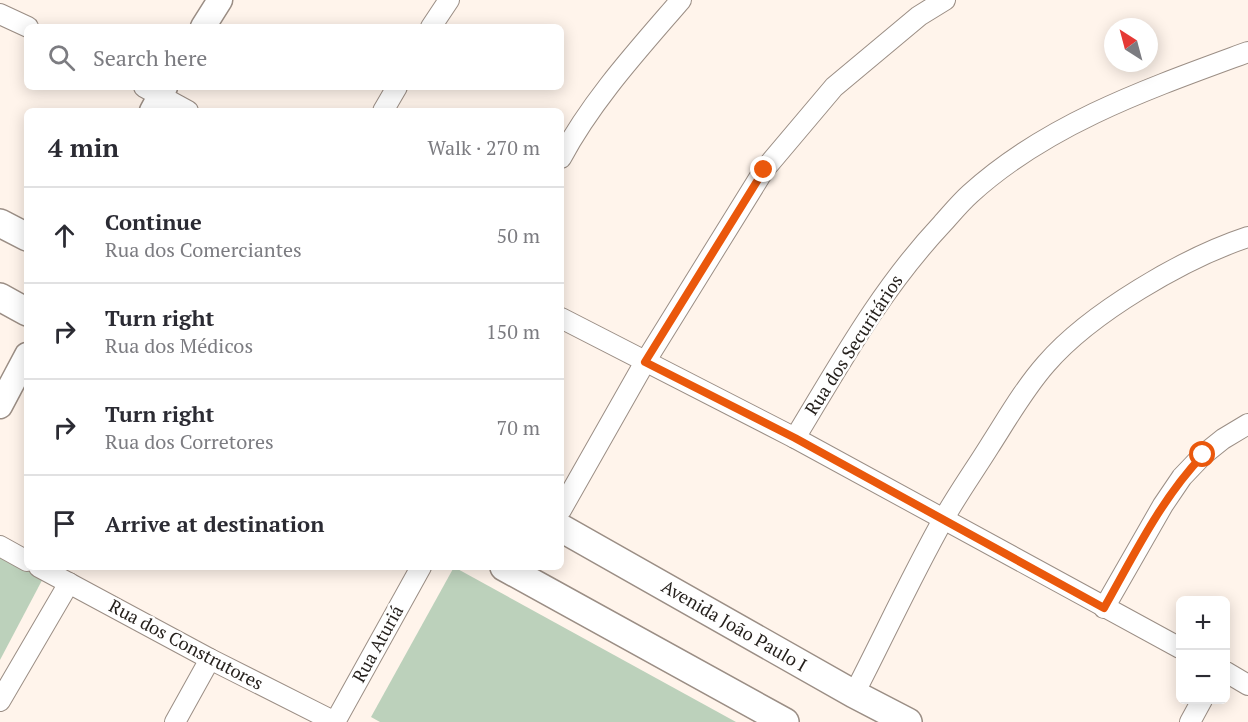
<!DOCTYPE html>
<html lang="en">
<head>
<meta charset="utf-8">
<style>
	body { margin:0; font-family:"PT Serif",serif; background:#f2f2f3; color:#2b2b33 }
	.controls { position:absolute; right:18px; bottom:18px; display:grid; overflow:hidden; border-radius:9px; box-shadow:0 3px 15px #0003 }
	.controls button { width:54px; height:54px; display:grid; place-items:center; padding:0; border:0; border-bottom:2px solid #e1e1e2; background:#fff; color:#2b2b33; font:30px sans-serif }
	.compass { position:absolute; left:1104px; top:18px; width:54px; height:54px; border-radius:50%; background:#fff; box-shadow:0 3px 15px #0003; rotate:324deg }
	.stop { position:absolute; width:18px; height:18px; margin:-14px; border:4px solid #ea580c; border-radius:50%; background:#fff }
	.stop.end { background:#ea580c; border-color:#fff; box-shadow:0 2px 6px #0008 }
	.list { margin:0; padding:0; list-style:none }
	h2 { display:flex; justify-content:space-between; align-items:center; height:78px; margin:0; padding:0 24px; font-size:26px }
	h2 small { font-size:20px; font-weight:400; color:#7c7c81 }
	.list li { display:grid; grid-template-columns:39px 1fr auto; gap:18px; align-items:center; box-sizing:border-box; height:96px; padding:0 24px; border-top:2px solid #e1e1e2 }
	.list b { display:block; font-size:22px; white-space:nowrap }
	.list p { margin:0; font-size:20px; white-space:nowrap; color:#7c7c81 }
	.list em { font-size:20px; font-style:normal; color:#7c7c81 }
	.icon { flex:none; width:33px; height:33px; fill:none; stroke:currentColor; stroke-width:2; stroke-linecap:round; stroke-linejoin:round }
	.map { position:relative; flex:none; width:1248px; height:722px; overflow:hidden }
	.search { position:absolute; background:#fff; box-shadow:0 3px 15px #0003; left:24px; top:24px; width:540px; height:66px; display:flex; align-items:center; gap:15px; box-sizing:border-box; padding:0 21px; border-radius:9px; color:#7c7c81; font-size:22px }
	.panel { position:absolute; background:#fff; box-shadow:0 3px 15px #0003; left:24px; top:108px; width:540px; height:462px; border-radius:9px }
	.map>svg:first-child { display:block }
</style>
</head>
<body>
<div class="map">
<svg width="1248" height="722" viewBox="0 0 1248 722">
	<rect width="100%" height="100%" fill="#fff4eb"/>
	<g fill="#bcd1bb">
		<polygon points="0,538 49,567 0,660"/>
		<polygon points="454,567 736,722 380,722 371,717"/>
	</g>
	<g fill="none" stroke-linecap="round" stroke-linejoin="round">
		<g stroke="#9b8e85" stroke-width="22">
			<g id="minor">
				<polyline points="0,14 28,27"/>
				<polyline points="431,27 449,0"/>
				<polyline points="144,87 188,111"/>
				<polyline points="383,111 397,87"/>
				<path d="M561,158C592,100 638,50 681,0"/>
				<polyline points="561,318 795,438 1180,648"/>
				<path d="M795,438C841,362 881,289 942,224C951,214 960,203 970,194C1048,123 1150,88 1248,52"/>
				<polyline points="561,510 645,362 764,170 834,87 919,16 945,0"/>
				<polyline points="0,546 27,561"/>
				<polyline points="39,567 210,659 335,722 421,567"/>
				<polyline points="1104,608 1163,505 1182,477 1203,455 1223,439 1248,424"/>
				<polyline points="1226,672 1248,685"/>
				<path d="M854,694C884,636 911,577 943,520C957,495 974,471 989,447C1007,419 1024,389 1046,364C1090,313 1184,258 1248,237"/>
				<polyline points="0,701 69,583"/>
				<polyline points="175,722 210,659"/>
				<polyline points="1190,722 1202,700"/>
			</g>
		</g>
		<g stroke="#9b8e85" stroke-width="27">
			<g id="tertiary">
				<polyline points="203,27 220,0"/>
				<polyline points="152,111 165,87"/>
				<polyline points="0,406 27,355"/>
			</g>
		</g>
		<g stroke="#9b8e85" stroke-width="30">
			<g id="secondary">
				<polyline points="0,223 27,237"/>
				<polyline points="0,297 27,312"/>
				<polyline points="561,528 854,694 908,722"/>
				<polyline points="504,567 785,722"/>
			</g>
		</g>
		<use href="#minor" stroke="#fff" stroke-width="20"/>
		<use href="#tertiary" stroke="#fff" stroke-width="24"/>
		<use href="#secondary" stroke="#fff" stroke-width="27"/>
	</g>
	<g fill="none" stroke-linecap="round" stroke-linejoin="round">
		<path stroke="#ea580c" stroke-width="8" d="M764,170L645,362L795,438L1104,608C1134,555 1161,499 1203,455"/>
	</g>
	<g text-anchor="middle" stroke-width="5" stroke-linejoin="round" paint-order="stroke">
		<g font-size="18" fill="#241f1b" stroke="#fff">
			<text transform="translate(854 345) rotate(-57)" y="6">Rua dos Securitários</text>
			<text transform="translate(734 626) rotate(30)" y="6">Avenida João Paulo I</text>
			<text transform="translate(378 644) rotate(-61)" y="6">Rua Aturiá</text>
			<text transform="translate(186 645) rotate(28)" y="6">Rua dos Construtores</text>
		</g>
	</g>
</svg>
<div class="controls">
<button>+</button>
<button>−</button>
</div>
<svg class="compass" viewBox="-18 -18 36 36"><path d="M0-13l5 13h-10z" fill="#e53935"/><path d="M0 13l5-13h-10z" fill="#7c7c81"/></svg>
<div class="stop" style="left:1203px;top:455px"></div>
<div class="stop end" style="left:764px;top:170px"></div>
<div class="search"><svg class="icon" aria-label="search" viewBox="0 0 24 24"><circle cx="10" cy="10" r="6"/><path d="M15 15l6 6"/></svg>Search here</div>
<section class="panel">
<h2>4 min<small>Walk · 270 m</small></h2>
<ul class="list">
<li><svg class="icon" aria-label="ahead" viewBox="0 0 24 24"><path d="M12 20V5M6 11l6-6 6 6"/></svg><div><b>Continue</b><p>Rua dos Comerciantes</p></div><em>50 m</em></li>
<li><svg class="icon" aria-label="right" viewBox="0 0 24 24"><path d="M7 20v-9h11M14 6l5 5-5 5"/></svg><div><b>Turn right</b><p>Rua dos Médicos</p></div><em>150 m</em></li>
<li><svg class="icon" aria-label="right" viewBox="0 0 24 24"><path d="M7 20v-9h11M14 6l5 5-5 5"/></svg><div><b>Turn right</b><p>Rua dos Corretores</p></div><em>70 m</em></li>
<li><svg class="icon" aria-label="arrive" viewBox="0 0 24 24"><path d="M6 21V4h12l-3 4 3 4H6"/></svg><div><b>Arrive at destination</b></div></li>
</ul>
</section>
</div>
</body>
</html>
